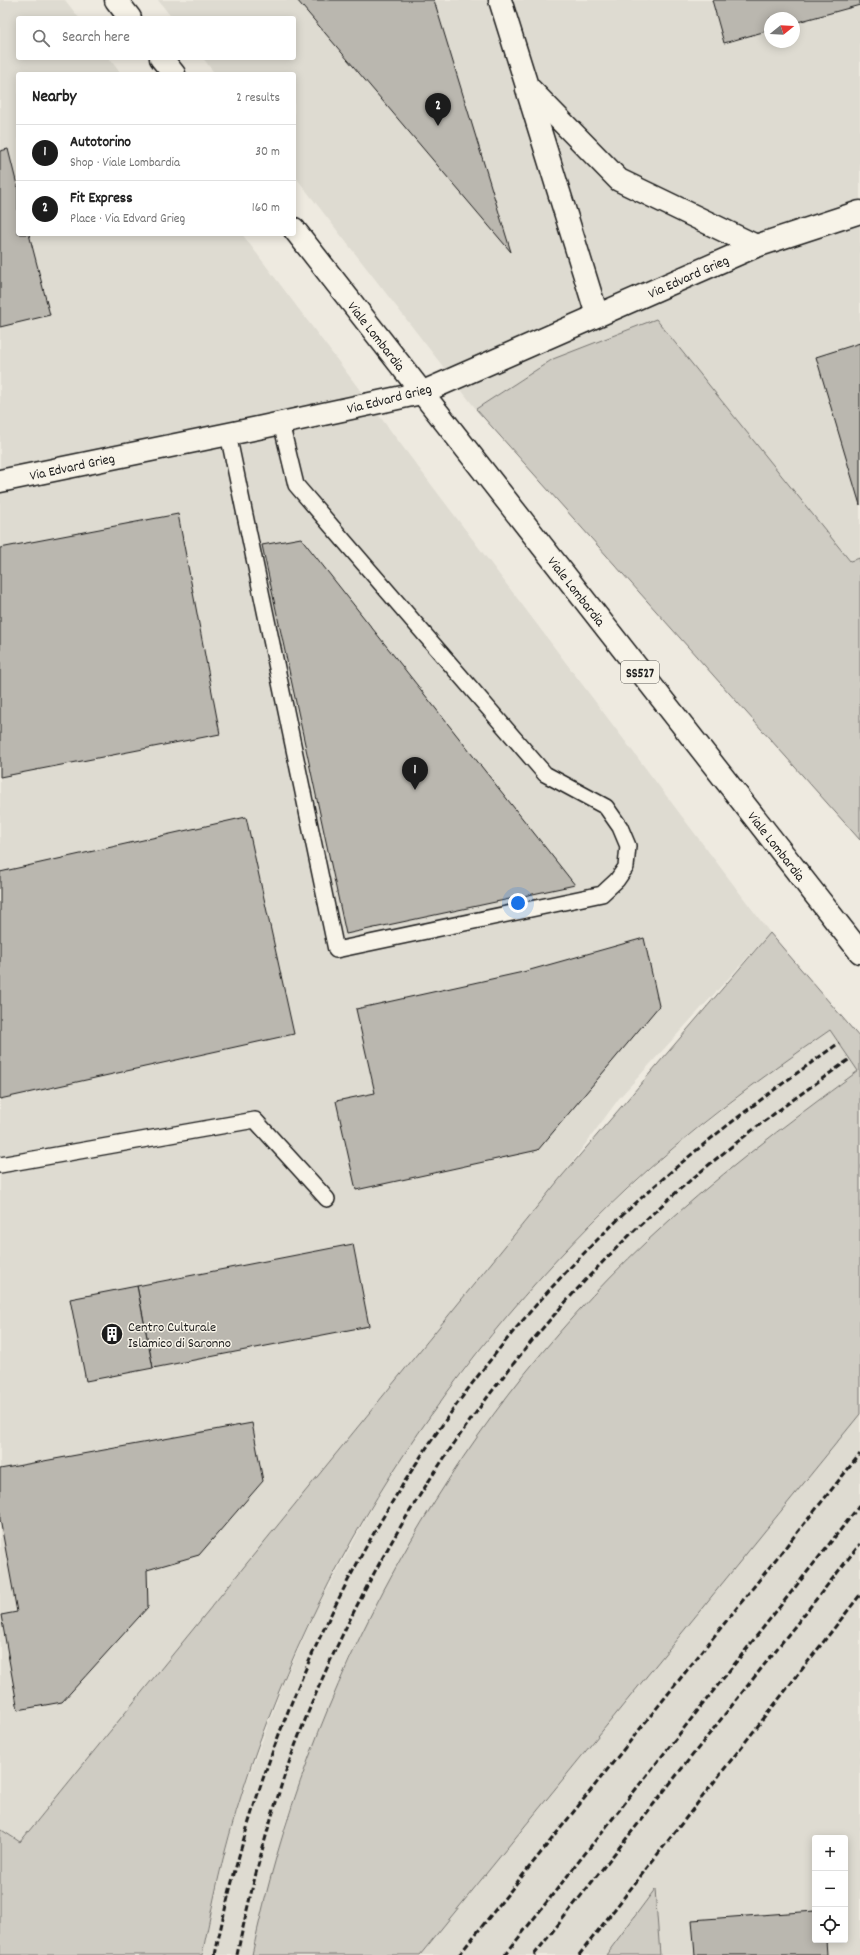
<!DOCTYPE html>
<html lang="en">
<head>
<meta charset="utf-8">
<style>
	body { margin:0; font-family:Dekko,sans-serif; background:#f2f2f2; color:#222 }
	.controls { position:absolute; right:12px; bottom:12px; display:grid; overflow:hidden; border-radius:4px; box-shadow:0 2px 10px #0003 }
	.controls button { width:36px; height:36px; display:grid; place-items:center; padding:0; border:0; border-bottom:1px solid #e0e0e0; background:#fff; color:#222; font:20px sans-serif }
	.compass { position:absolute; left:764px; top:12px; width:36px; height:36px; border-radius:50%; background:#fff; box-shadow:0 2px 10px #0003; rotate:72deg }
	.you { position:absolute; left:518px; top:903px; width:14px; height:14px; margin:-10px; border:3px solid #fff; border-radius:50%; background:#1a73e8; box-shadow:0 0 0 6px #1a73e833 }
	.badge { display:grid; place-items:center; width:26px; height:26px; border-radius:50%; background:#1c1c1c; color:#fff; font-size:13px; font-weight:700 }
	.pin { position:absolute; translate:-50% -33px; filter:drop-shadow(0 1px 2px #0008) }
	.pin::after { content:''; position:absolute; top:21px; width:14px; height:12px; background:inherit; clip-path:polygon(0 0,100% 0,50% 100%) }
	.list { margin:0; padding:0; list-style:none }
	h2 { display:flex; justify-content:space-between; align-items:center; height:52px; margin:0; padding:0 16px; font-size:17px }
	h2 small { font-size:13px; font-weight:400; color:#767676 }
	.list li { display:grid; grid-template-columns:26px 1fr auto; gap:12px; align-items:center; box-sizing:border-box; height:56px; padding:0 16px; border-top:1px solid #e0e0e0 }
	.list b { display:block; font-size:15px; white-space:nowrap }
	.list p { margin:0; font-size:13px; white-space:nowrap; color:#767676 }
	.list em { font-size:13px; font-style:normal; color:#767676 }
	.icon { flex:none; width:22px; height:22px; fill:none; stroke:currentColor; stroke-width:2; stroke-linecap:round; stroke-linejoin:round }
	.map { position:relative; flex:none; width:860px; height:1955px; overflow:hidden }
	.search { position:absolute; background:#fff; box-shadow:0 2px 10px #0003; left:16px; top:16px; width:280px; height:44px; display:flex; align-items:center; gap:10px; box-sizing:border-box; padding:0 14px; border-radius:4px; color:#767676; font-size:15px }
	.panel { position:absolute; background:#fff; box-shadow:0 2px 10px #0003; left:16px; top:72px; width:280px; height:164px; border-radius:4px }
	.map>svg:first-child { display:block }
</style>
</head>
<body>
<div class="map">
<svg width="860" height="1955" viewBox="0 0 860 1955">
	<rect width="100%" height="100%" fill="#eeeae0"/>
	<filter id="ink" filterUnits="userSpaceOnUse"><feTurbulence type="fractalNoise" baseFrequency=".025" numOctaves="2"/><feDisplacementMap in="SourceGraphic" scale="8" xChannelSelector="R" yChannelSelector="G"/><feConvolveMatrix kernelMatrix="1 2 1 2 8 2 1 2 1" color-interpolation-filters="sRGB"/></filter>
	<g filter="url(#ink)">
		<g fill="#dedbd1" fill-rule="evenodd">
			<polygon points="0,0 65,0 79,18 18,18 18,58 109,58 121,74 18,74 18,234 242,234 770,933 620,1097 562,1176 20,1842 0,1829"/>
			<path d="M158,0H860V558L850,561L553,359L476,409L294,175V74H215L203,58H294V18H172ZM770,18H794V42H770Z"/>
			<polygon points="830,1030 858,1071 780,1129 645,1243 567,1324 532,1365 462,1462 424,1519 399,1562 347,1663 320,1728 286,1821 252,1955 202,1955 223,1860 240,1800 283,1684 315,1612 376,1500 404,1453 440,1402 516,1304 567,1248 627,1190 675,1147 776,1067"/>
			<path d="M860,1414V1955H660L655,1890L606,1955H420ZM815,1838H845V1940H815Z"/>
		</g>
		<g fill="#cfccc3" stroke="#767470">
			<polygon points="656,319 850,561 860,558 860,840 476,409 553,359"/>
			<path d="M770,933L860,1038V1414L420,1955H252C308,1687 447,1429 647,1241C713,1179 785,1125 858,1071L830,1030C759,1079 689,1131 626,1190C435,1370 289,1604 223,1859C215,1891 209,1923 202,1955H0V1829L20,1842L562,1176Z"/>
			<polygon points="655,1889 660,1955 606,1955"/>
		</g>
		<g fill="#bab7af" stroke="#1c1c1c">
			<polygon points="297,0 434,0 511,252"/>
			<polygon points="712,0 860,0 860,5 794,23 794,18 770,18 770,30 724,43"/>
			<polygon points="8,149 18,189 18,234 29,234 50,315 0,327 0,151"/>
			<polygon points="860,343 860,505 816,357"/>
			<polygon points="178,514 220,734 0,777 0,548"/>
			<polygon points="301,538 575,885 346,934 262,545"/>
			<polygon points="246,817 294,1034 0,1099 0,872"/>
			<polygon points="644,938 659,1006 538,1150 356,1190 336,1101 375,1093 356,1009 523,972"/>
			<polygon points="353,1244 369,1326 153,1368 137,1286"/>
			<polygon points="137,1286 153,1368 86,1381 70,1299"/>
			<polygon points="252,1423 263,1481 199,1555 147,1570 148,1607 62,1702 18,1710 1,1615 17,1612 0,1519 0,1469"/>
			<polygon points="815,1911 815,1940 826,1940 827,1955 695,1955 692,1920"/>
		</g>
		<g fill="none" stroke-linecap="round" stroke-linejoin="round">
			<g stroke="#1c1c1c" stroke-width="18">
				<g id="service">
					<polyline points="228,434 336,950 602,894 617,880 626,867 628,846 620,827 606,807 545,774 296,485 281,423"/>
					<polyline points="0,1165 255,1120 327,1199"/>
				</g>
			</g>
			<g stroke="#1c1c1c" stroke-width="25">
				<g id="minor">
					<polyline points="500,0 527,86 619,180 756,246"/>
					<polyline points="527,89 597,315"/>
					<polyline points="0,481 258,428 421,393 756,246 860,212"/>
				</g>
			</g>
			<g stroke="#1c1c1c" stroke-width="25">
				<g id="primary">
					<polyline points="116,0 130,18"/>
					<polyline points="161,58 174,74"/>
					<polyline points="294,229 860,952"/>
				</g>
			</g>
			<use href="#service" stroke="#f7f3e8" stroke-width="15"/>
			<use href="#minor" stroke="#f7f3e8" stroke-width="22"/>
			<use href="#primary" stroke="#f7f3e8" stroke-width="22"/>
			<g stroke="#1c1c1c" stroke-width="3" stroke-dasharray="6 3" stroke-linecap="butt">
				<path d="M215,1955C272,1675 416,1409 625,1213C692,1150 764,1096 839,1043"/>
				<path d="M237,1955C250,1893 266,1831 286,1771C351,1585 460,1412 596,1269C672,1189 760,1122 850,1059"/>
				<polyline points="459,1955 860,1454"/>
				<polyline points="505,1955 860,1505"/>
				<polyline points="534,1955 860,1544"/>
				<polyline points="579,1955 860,1595"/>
			</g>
		</g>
	</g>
	<defs>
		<g id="building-disc" transform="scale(1.15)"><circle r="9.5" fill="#1c1c1c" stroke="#f7f3e8"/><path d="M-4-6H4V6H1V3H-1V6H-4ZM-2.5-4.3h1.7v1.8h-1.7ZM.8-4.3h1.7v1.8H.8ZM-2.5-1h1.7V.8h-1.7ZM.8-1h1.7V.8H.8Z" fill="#fff"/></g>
	</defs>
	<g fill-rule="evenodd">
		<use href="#building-disc" x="112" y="1334"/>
	</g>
	<g text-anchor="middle" stroke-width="3" stroke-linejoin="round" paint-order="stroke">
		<rect fill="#f7f3e8" stroke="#5e5c59" stroke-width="1" x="621" y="661" width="38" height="22" rx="3"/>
		<g font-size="13" font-weight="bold" fill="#1c1c1c">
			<text x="640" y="677">SS527</text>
		</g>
		<g font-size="14" fill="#1c1c1c" stroke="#f7f3e8">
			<text transform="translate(688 276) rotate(-24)" y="5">Via Edvard Grieg</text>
			<text transform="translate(377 336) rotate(52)" y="5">Viale Lombardia</text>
			<text transform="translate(389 398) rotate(-14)" y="5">Via Edvard Grieg</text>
			<text transform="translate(72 466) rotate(-12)" y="5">Via Edvard Grieg</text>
			<text transform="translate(577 591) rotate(52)" y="5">Viale Lombardia</text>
			<text transform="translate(777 846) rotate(52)" y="5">Viale Lombardia</text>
		</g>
		<g font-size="14" fill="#1c1c1c" stroke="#f7f3e8" text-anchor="start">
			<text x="128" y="1331">Centro Culturale<tspan x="128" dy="16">Islamico di Saronno</tspan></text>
		</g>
	</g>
</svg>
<div class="controls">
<button>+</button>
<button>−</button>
<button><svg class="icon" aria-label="locate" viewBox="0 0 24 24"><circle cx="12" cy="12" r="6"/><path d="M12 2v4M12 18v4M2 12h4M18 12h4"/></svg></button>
</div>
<svg class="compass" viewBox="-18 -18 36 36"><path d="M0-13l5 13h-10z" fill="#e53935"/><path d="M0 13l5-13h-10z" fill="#767676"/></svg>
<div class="you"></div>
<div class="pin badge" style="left:415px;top:790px">1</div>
<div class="pin badge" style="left:438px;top:126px">2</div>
<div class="search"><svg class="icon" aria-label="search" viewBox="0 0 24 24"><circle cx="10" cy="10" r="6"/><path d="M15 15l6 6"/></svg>Search here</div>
<section class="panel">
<h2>Nearby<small>2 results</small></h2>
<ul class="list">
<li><span class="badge">1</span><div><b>Autotorino</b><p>Shop · Viale Lombardia</p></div><em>30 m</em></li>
<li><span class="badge">2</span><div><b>Fit Express</b><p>Place · Via Edvard Grieg</p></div><em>160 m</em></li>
</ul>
</section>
</div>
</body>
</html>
